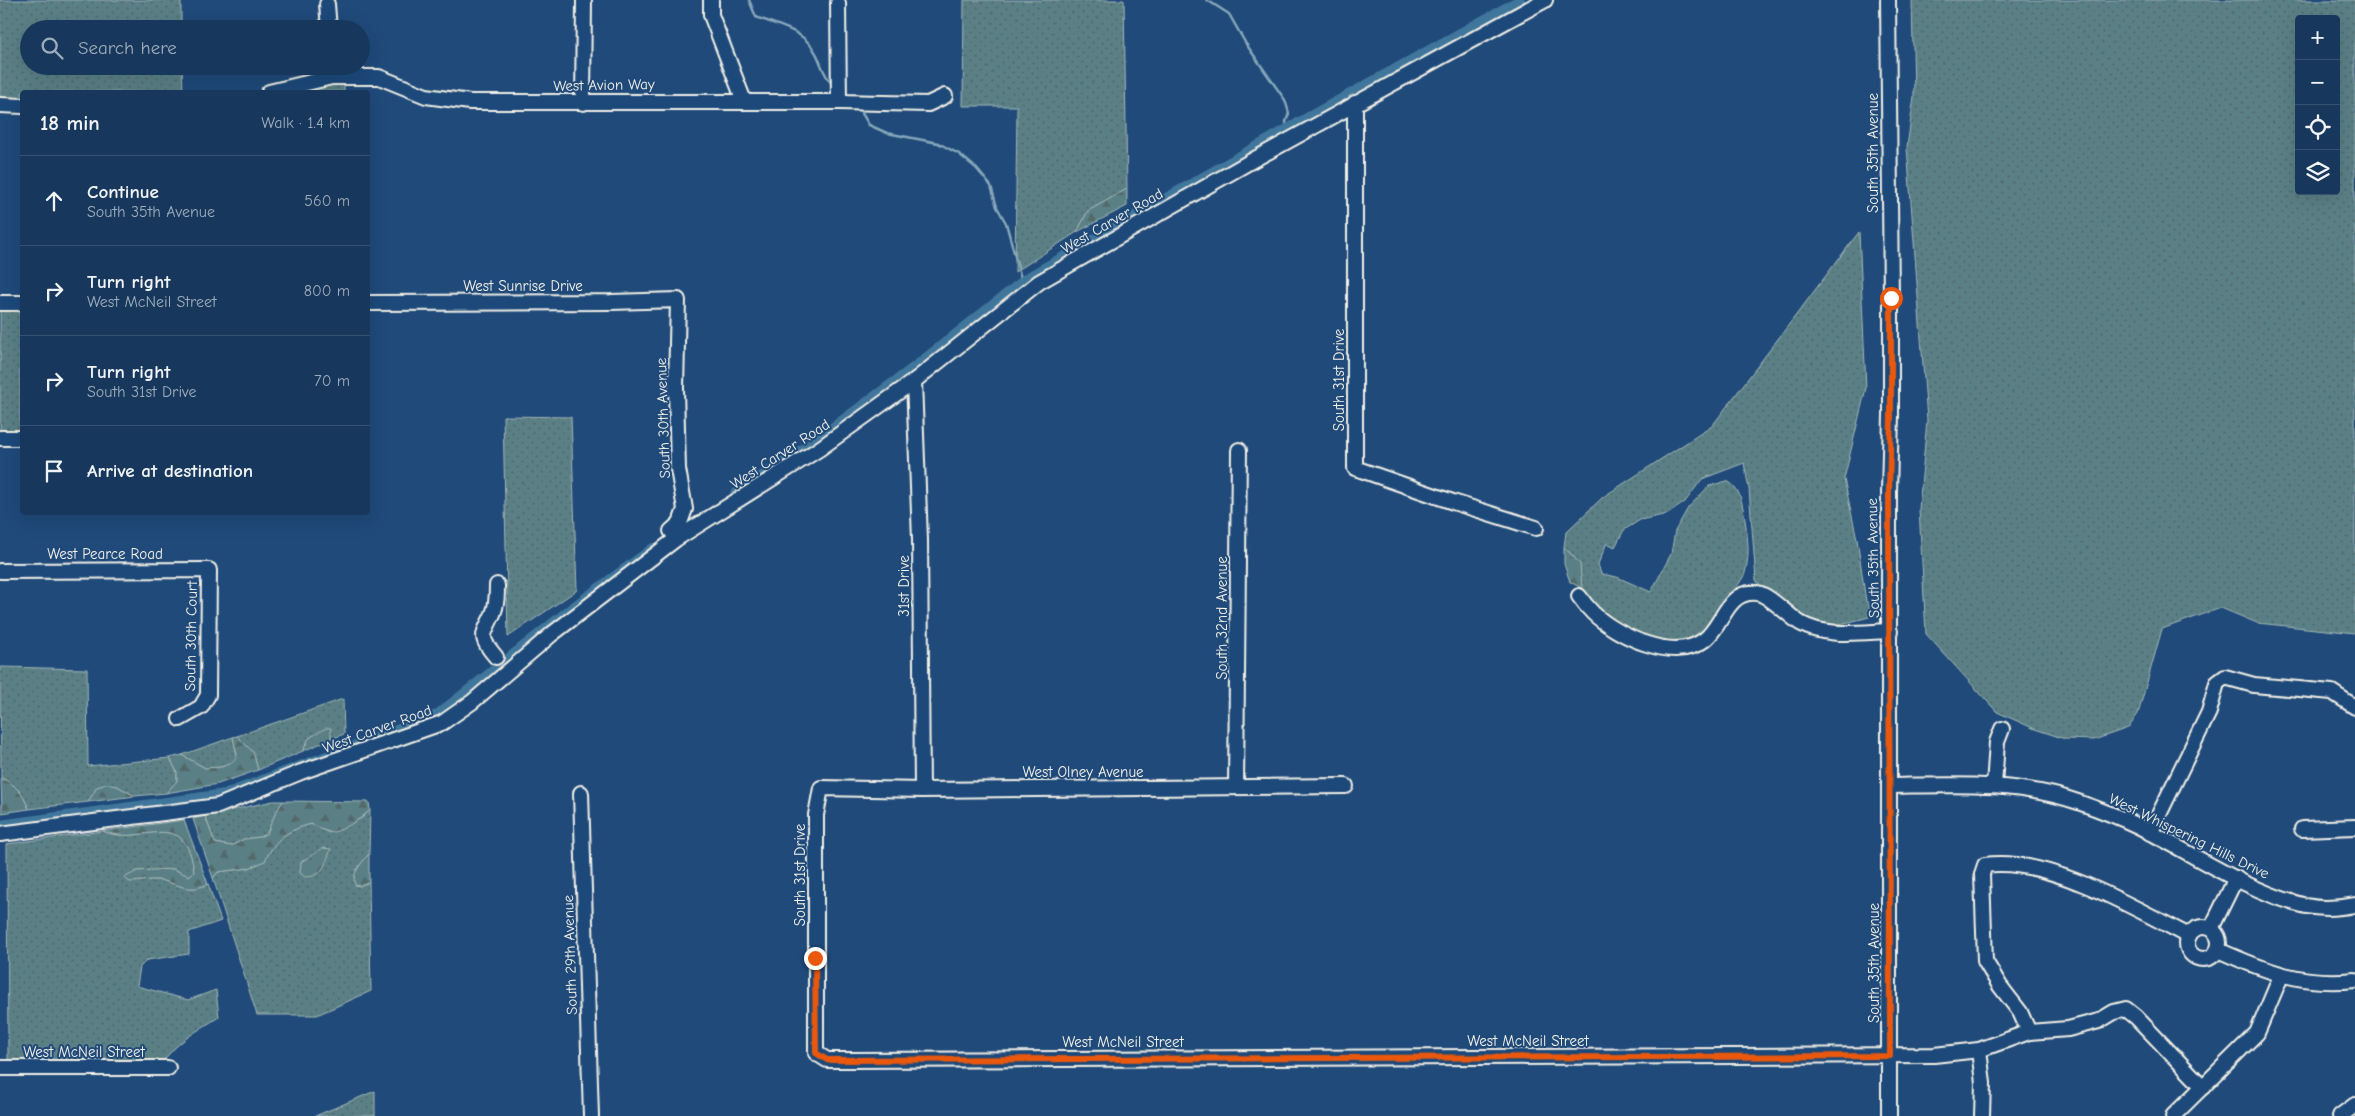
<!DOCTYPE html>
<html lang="en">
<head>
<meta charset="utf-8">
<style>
	body { margin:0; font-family:"Comic Neue",sans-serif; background:#244365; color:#f1f3f6 }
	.controls { position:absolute; right:15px; top:15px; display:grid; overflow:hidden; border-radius:5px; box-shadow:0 5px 20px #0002 }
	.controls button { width:45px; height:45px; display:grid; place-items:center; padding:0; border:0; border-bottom:1px solid #365272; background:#17385c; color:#f1f3f6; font:25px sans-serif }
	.stop { position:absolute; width:15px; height:15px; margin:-11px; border:4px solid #ea580c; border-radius:50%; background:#fff }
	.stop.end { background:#ea580c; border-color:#fff; box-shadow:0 1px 5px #0008 }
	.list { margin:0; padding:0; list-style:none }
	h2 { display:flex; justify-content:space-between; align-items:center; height:65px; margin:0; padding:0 20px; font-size:21px }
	h2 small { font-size:16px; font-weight:400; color:#9eacbb }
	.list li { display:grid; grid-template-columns:32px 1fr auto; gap:15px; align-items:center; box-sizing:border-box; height:90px; padding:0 20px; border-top:1px solid #365272 }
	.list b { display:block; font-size:19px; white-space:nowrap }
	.list p { margin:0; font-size:16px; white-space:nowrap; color:#9eacbb }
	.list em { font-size:16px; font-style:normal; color:#9eacbb }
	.icon { flex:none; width:28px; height:28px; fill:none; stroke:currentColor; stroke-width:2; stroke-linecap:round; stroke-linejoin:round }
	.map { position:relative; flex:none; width:2355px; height:1116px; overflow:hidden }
	.search { position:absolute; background:#17385c; box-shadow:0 5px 20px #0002; left:20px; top:20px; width:350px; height:55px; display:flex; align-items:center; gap:12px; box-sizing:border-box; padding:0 18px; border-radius:28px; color:#9eacbb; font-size:19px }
	.panel { position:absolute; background:#17385c; box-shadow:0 5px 20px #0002; left:20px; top:90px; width:350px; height:425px; border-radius:5px }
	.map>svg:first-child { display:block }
</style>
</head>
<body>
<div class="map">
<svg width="2355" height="1116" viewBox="0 0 2355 1116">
	<defs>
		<pattern id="grass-dots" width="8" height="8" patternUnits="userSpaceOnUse" patternTransform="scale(1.25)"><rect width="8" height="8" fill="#5a8086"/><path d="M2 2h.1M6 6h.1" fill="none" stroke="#526769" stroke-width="1.8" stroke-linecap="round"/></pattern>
		<pattern id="forest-firs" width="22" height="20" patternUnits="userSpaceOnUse" patternTransform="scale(1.25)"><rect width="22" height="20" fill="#5a8086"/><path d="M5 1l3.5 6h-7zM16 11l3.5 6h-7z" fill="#526769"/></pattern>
	</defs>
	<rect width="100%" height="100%" fill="#1f4a7a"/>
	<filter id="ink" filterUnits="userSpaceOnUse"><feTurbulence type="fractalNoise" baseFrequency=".02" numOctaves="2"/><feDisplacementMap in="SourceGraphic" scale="10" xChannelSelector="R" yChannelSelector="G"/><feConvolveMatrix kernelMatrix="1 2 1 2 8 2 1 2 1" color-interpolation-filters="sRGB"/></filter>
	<g filter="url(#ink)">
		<g fill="url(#grass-dots)" stroke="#a7b8b7" fill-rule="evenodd">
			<polygon points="0,0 181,0 181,29 29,29 29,66 182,66 183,92 22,92 22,99 0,99"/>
			<polygon points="964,0 1124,0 1127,189 1088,211 1077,232 1015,272 1017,106 963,106"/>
			<path d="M1912,0H2355V633L2257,623L2221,608L2162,629L2138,714L2128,728L2094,740L2065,739L2035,729L1997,712L1926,634L1919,509L1927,420L1907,147L1914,96ZM2299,19H2336V191H2299Z"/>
			<polygon points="344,81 344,92 291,92"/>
			<path d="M1859,232L1866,388L1844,479L1857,539L1866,601L1869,604V617C1810,634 1805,621 1760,586L1756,580L1749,489L1744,463L1702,479L1685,502L1668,514L1640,520L1624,530L1615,547L1607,543L1598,564L1601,574L1617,577L1651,592L1671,554L1675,531L1688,508L1709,486L1727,481C1740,488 1741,499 1744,513C1747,534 1751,552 1745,573C1744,579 1706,631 1701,635C1690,642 1673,645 1660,643C1633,639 1597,614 1584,590C1573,571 1589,569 1564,547L1566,532L1603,497L1712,426Z"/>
			<rect x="0" y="307" width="20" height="127"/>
			<polygon points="503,416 571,417 577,590 508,637"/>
			<path d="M0,667L87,669L88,766L170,758L177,772V782L166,793L135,796L117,786L97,787L88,802L29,809C22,793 17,785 1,778Z"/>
			<polygon points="343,699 344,734 331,739 330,728 309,738 303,751 258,770 253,752 237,736"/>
			<polygon points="233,737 237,755 234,761 222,767 205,768 182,755"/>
			<polygon points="273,801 283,801 276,812 267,833 260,837 244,839 231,846 215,843 205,816"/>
			<path d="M370,810L369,854L356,870L359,886L369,882L371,991L317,1015H257L213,878L218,872L249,868L265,861C276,837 287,831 311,824L329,833L362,818Z"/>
			<path d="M103,831C142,848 186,804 194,872L189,876L173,869L137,871L130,882C139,882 149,879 158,880C179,883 187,894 208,884L221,921L189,932V954L147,960L140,967L137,986L188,1000L216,990L219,1017C197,1031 174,1043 160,1066L8,1062L7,844Z"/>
			<polygon points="375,1091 375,1116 315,1116"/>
		</g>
		<g fill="url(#forest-firs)" stroke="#a7b8b7">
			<polygon points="1127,189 1127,206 1077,232 1088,211"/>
			<polygon points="1564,547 1580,564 1582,588 1570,582 1564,564"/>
			<polygon points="326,728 331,728 331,739 303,751 309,738"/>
			<polygon points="237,736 253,752 258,770 218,784 166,793 177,781 177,772 170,758 182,755 205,768 222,767 234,761 237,755 233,737"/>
			<path d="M1,778C17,785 22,793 29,809L2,813Z"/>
			<polygon points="106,784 117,786 135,796 88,802 97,787"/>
			<path d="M283,801L369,802L370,810C363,817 339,834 329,832C324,831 317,826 311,824C287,831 276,837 265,861L249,868L218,872L213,878L193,819L205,816L215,843L231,846L244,839L260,837L267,833L276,812Z"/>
			<path d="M184,820L208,884C187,894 179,883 158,880C149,879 139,882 130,882L124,878L137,871L173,869L189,876L194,872C186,804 142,848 103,831Z"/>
			<path d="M323,848L331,849C325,864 323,877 305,877L300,873L301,862Z"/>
			<path d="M369,854V882L359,886L355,885C351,873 362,863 369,854Z"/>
		</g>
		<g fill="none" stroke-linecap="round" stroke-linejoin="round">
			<g stroke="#87a7ba" stroke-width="2.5">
				<path d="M749,0L756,17C780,27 804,29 817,55C822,66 824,76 833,85"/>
				<polyline points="1207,0 1229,14 1246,44 1285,100 1289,113 1286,122 1287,129"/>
				<polyline points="856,108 860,110 869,125 887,133 938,143 959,154 976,168 991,186 997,207 1006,223 1022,282"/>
			</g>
			<g stroke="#3f769b" stroke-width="10">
				<polyline points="735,494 809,445 917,365 1028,277 1310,116 1520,0"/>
				<polyline points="0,825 225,794 437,715 573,607 653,548"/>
			</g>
			<g stroke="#f4f1e8" stroke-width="18">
				<g id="minor">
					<polyline points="711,0 711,15 744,101"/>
					<polyline points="1888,0 1891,298 1891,415 1889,492 1889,1116"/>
					<polyline points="838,3 839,102"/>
					<polyline points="327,4 329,29"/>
					<polyline points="269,92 332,77 379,77 426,96 470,102 839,102 928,104 945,96"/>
					<polyline points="583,103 584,1"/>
					<polyline points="1355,103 1355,468 1453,502 1536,528"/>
					<polyline points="0,105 22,106"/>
					<polyline points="0,303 22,303"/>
					<polyline points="368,303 611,302 678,300 676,388 678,469 685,509 680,523 671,531"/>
					<polyline points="914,381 920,540 922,790"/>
					<polyline points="0,438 22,438"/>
					<polyline points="0,571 209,570 208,695 201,707 180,719"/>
					<path d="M1579,596C1583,602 1588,608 1593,613C1617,636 1674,663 1704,640C1724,625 1726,590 1757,593C1768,594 1789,616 1800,623C1825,638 1862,632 1890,631"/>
					<path d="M496,657C478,636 483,636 493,614C497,605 497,595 497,585"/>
					<polyline points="1346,786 922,790 821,788 816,815 816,1053 827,1060 851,1060 1934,1055 1979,1050 2029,1032 2068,1029 2099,1021 2114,1012 2126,1009 2136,1017 2203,1087"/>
					<path d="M1890,786C1952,785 2017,781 2078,802C2098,809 2119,817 2138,826C2190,852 2250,893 2306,906C2321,909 2340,908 2355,905"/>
					<polyline points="1994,786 1997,742 2002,729"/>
					<polyline points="1236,787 1239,450"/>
					<polyline points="581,793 591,1116"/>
					<polyline points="2302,829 2355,827"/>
					<polyline points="2150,833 2209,712 2217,683 2225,677 2254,685 2332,692 2355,707"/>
					<polyline points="0,834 218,806 301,772 442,723 472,702 552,634 676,539 819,449 914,381 1039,282 1253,160 1545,0"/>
					<circle cx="2203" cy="943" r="16"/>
					<polyline points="2211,929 2236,878"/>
					<path d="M2218,950C2265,971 2303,986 2355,980"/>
					<path d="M2029,1032L2020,1012L2000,986L1985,961L1982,874L1985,865C2047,856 2134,908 2189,936"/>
					<polyline points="1979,1050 1983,1083 1982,1116"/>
					<polyline points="0,1068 168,1068"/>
					<polyline points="2173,1116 2257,1033 2281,976"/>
					<polyline points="2340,1116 2355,1105"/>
				</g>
			</g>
			<use href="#minor" stroke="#1f4a7a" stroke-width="14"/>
		</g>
	</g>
	<g fill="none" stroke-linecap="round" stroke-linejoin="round" filter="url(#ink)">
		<polyline stroke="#ea580c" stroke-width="6" points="815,958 816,1053 827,1060 1890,1056 1889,492 1891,415 1891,298"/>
	</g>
	<g text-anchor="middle" stroke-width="4" stroke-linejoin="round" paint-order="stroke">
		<g font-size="15" fill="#f4f1e8" stroke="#1f4a7a">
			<text transform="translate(604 85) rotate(-1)" y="5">West Avion Way</text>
			<text transform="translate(1873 153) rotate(-90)" y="5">South 35th Avenue</text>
			<text transform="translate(1112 221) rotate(-30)" y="5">West Carver Road</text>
			<text x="523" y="291">West Sunrise Drive</text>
			<text transform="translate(1339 380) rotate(-90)" y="5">South 31st Drive</text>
			<text transform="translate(663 418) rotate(-92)" y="5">South 30th Avenue</text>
			<text transform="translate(780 454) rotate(-33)" y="5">West Carver Road</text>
			<text x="105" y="559">West Pearce Road</text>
			<text transform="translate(1873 558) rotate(-91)" y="5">South 35th Avenue</text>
			<text transform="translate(904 586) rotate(-90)" y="5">31st Drive</text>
			<text transform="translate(1222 618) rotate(-90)" y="5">South 32nd Avenue</text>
			<text transform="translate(191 636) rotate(-89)" y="5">South 30th Court</text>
			<text transform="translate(377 729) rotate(-20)" y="5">West Carver Road</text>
			<text x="1083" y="777">West Olney Avenue</text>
			<text transform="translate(2189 836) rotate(26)" y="5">West Whispering Hills Drive</text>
			<text transform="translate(800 875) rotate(-90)" y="5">South 31st Drive</text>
			<text transform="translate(570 955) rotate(-92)" y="5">South 29th Avenue</text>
			<text transform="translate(1874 963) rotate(-90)" y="5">South 35th Avenue</text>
			<text x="1528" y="1046">West McNeil Street</text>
			<text x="1123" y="1047">West McNeil Street</text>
			<text x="84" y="1057">West McNeil Street</text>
		</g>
	</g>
</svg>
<div class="controls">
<button>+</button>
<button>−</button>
<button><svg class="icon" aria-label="locate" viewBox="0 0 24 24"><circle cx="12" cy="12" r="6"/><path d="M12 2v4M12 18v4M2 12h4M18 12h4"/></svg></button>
<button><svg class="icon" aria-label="layers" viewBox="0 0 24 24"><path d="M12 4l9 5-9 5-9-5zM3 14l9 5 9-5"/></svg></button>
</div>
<div class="stop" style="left:1891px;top:298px"></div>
<div class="stop end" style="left:815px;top:958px"></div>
<div class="search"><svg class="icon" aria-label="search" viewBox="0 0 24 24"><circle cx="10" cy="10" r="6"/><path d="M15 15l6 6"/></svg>Search here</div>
<section class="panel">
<h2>18 min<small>Walk · 1.4 km</small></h2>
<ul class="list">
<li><svg class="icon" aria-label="ahead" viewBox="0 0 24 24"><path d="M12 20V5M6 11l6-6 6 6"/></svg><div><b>Continue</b><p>South 35th Avenue</p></div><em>560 m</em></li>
<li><svg class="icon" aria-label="right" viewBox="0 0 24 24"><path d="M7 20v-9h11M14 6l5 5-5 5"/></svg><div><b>Turn right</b><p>West McNeil Street</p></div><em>800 m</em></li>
<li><svg class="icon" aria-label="right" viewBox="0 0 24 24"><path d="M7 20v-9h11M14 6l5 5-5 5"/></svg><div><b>Turn right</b><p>South 31st Drive</p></div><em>70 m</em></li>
<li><svg class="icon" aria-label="arrive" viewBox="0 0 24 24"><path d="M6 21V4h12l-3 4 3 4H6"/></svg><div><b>Arrive at destination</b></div></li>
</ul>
</section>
</div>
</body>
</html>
